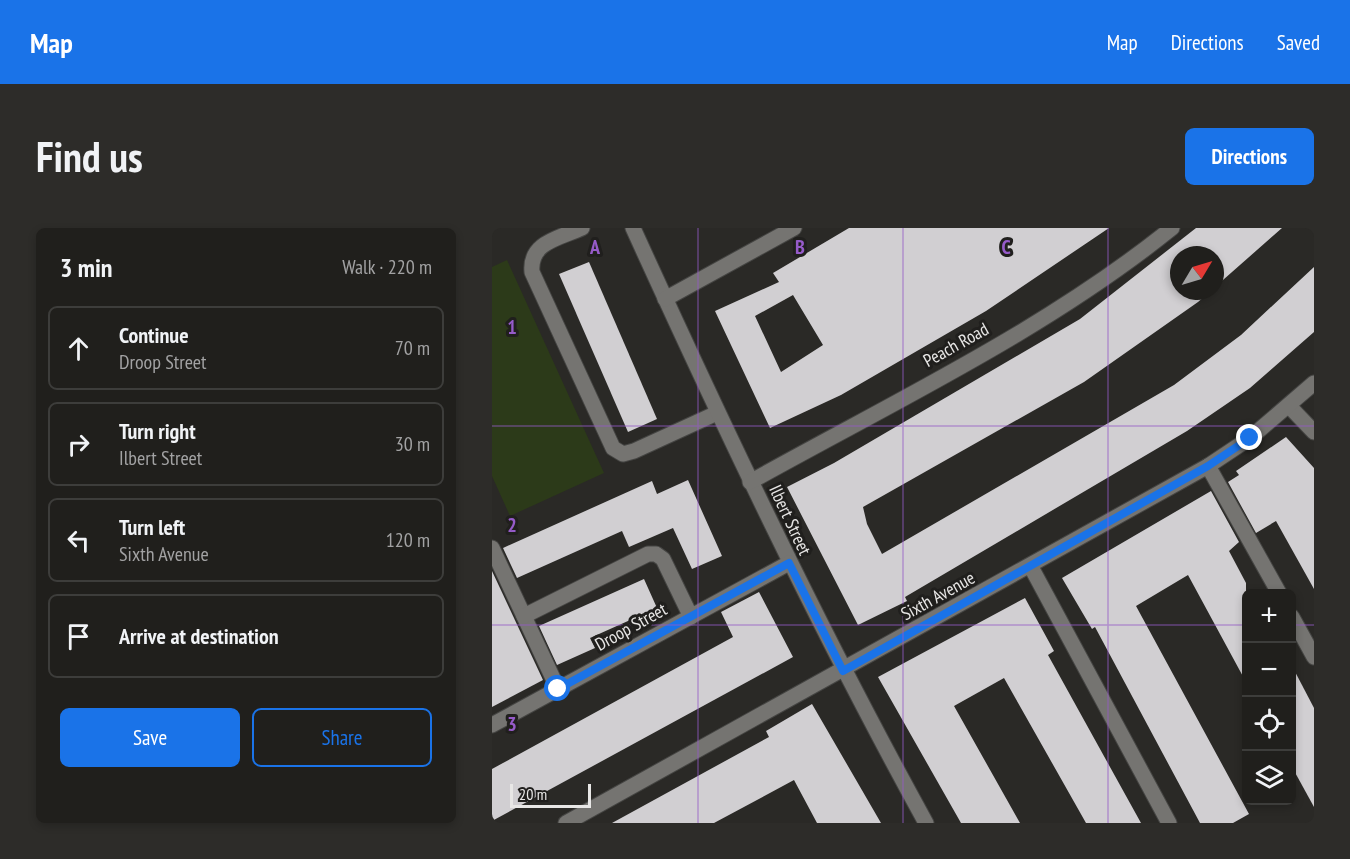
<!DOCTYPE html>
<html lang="en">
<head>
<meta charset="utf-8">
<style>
	body { margin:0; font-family:"PT Sans Narrow",sans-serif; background:#2d2c29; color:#f1f3f6 }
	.controls { position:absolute; right:18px; bottom:18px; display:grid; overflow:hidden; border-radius:9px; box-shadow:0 3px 9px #0003 }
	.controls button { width:54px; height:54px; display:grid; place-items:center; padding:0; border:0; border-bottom:2px solid #3d3d3b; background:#201f1c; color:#f1f3f6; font:30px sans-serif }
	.compass { position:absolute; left:678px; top:18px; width:54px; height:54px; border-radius:50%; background:#201f1c; box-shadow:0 3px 9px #0003; rotate:52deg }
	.scale { position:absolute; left:18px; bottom:15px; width:81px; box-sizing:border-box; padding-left:6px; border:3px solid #e8e7e6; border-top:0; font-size:16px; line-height:21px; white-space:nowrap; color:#e8e7e6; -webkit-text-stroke:4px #201f1d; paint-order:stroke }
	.stop { position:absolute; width:18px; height:18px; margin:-14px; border:4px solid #1a73e8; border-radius:50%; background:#fff }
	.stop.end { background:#1a73e8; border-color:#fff; box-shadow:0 2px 6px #0008 }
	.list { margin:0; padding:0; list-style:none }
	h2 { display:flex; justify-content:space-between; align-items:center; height:78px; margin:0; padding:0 24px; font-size:26px }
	h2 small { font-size:20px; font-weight:400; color:#a2a2a3 }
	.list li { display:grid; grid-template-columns:39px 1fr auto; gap:18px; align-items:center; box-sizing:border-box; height:84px; margin:0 12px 12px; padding:0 12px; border:2px solid #3d3d3b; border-radius:9px }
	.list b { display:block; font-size:22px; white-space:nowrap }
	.list p { margin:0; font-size:20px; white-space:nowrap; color:#a2a2a3 }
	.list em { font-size:20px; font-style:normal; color:#a2a2a3 }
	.actions { display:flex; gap:12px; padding:18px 24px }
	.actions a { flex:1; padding:14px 0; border:2px solid #1a73e8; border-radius:9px; text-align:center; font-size:21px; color:#1a73e8 }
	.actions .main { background:#1a73e8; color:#fff }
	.icon { flex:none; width:33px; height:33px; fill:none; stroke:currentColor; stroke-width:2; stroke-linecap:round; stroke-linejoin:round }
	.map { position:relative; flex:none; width:822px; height:595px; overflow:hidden; border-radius:9px }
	header { display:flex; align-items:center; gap:36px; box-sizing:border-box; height:84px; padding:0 30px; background:#1a73e8; color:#fff }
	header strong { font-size:28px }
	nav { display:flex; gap:33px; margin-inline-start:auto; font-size:21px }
	.intro { display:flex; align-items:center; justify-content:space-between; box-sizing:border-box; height:144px; padding:0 36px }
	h1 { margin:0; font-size:42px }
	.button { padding:15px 27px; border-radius:9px; background:#1a73e8; color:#fff; font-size:21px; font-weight:700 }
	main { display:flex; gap:36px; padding:0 36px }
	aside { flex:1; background:#201f1c; border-radius:9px; box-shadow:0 3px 9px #0003 }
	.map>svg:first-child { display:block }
</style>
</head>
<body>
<header>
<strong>Map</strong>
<nav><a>Map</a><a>Directions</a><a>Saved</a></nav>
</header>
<div class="intro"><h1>Find us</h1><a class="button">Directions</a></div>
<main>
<aside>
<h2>3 min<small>Walk · 220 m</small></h2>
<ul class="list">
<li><svg class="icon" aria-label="ahead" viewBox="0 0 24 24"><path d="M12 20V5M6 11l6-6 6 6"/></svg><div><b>Continue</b><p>Droop Street</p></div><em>70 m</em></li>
<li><svg class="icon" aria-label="right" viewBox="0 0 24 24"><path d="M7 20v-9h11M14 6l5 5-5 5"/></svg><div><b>Turn right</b><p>Ilbert Street</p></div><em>30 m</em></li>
<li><svg class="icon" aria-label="left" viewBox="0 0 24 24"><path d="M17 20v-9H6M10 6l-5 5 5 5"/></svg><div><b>Turn left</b><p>Sixth Avenue</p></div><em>120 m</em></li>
<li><svg class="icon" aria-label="arrive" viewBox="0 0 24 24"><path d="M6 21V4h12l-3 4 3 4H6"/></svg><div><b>Arrive at destination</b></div></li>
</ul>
<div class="actions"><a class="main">Save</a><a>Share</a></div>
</aside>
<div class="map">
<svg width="822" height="595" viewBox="0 0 822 595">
	<rect width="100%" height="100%" fill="#2a2926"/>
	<polygon fill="#2c3a19" points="15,32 112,245 18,288 0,248 0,39"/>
	<g fill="#d1cfd2" fill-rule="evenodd">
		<path d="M357,0H617L494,83L349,167L278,200L223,83L287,54L281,45ZM301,67L331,117L289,144L263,88Z"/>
		<polygon points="704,0 790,0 723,59 723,27 687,27 687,63 719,63 706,74 592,154 371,279 375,296 390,326 682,157 749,107 822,39 822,104 758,160 695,203 413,369 415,373 366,397 295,259 342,235 588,91"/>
		<polygon points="97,34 165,191 136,204 67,46"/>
		<polygon points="794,209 822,240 822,361 784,293 764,305 736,254 747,247 744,243"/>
		<polygon points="196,252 230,328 200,341 181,300 137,319 130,303 25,350 11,320 160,253 165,266"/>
		<polygon points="719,263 747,314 737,323 754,355 754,454 696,347 644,378 757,586 741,595 708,595 603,399 600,401 570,350"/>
		<polygon points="0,343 51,452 0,479"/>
		<polygon points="152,351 165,380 98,410 103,420 65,437 47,398"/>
		<polygon points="267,364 301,429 0,593 0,541 241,409 229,384"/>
		<polygon points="533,370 562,423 556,427 649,595 594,595 512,450 462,478 528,595 469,595 386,449"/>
		<polygon points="800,438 822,480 822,579 800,539"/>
		<polygon points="320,476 389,595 325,595 302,552 222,595 120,595 277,509 274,503"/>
	</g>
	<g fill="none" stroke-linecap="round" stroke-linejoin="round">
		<g stroke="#454543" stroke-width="17">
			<g id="minor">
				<path d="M90,0C68,10 37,14 40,44L121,220L131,226L142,223L225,185"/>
				<path d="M141,0C233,202 327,401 434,595"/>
				<polyline points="173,71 302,0"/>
				<polyline points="798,179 822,204"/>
				<polyline points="716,238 787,365"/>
				<path d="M258,254C401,174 552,103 680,0"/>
				<polyline points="0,320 66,461"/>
				<polyline points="539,339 677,595"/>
				<polyline points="32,388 156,326 164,326 171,331 199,389"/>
				<polyline points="800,389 822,429"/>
				<polyline points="0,497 297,335"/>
				<polyline points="74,595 716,238 758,210 822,155"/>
			</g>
		</g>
		<use href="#minor" stroke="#757471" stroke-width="15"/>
	</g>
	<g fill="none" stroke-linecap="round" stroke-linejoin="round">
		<polyline stroke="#1a73e8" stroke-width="8" points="66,461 297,335 351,443 716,238 758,210"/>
	</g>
	<path fill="none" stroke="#965bc9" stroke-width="1.5" stroke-opacity="0.55" d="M206,0V595M411,0V595M616,0V595M0,198H822M0,397H754M800,397H822"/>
	<g text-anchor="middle" stroke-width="6" stroke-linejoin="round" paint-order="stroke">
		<g font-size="18" fill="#e8e7e6" stroke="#201f1d">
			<text transform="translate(464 117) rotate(-29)" y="6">Peach Road</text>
			<text transform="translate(298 292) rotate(65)" y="6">Ilbert Street</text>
			<text transform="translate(446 368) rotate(-29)" y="6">Sixth Avenue</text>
			<text transform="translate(139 399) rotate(-29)" y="6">Droop Street</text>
		</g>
	</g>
	<g font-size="20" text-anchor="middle" font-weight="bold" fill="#965bc9" stroke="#201f1d" stroke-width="6" stroke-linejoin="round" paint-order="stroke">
		<text x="103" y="26">A</text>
		<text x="308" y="26">B</text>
		<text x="514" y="26">C</text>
		<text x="20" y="106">1</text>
		<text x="20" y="304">2</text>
		<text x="20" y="503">3</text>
	</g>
</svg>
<div class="controls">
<button>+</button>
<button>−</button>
<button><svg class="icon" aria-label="locate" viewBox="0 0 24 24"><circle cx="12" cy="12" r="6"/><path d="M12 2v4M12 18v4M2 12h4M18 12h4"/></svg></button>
<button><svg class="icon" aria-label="layers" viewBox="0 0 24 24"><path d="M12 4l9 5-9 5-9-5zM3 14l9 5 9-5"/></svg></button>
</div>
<svg class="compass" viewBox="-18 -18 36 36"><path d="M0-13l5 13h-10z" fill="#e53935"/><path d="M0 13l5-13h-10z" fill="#a2a2a3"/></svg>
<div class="scale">20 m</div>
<div class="stop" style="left:66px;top:461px"></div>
<div class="stop end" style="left:758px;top:210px"></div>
</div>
</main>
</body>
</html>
